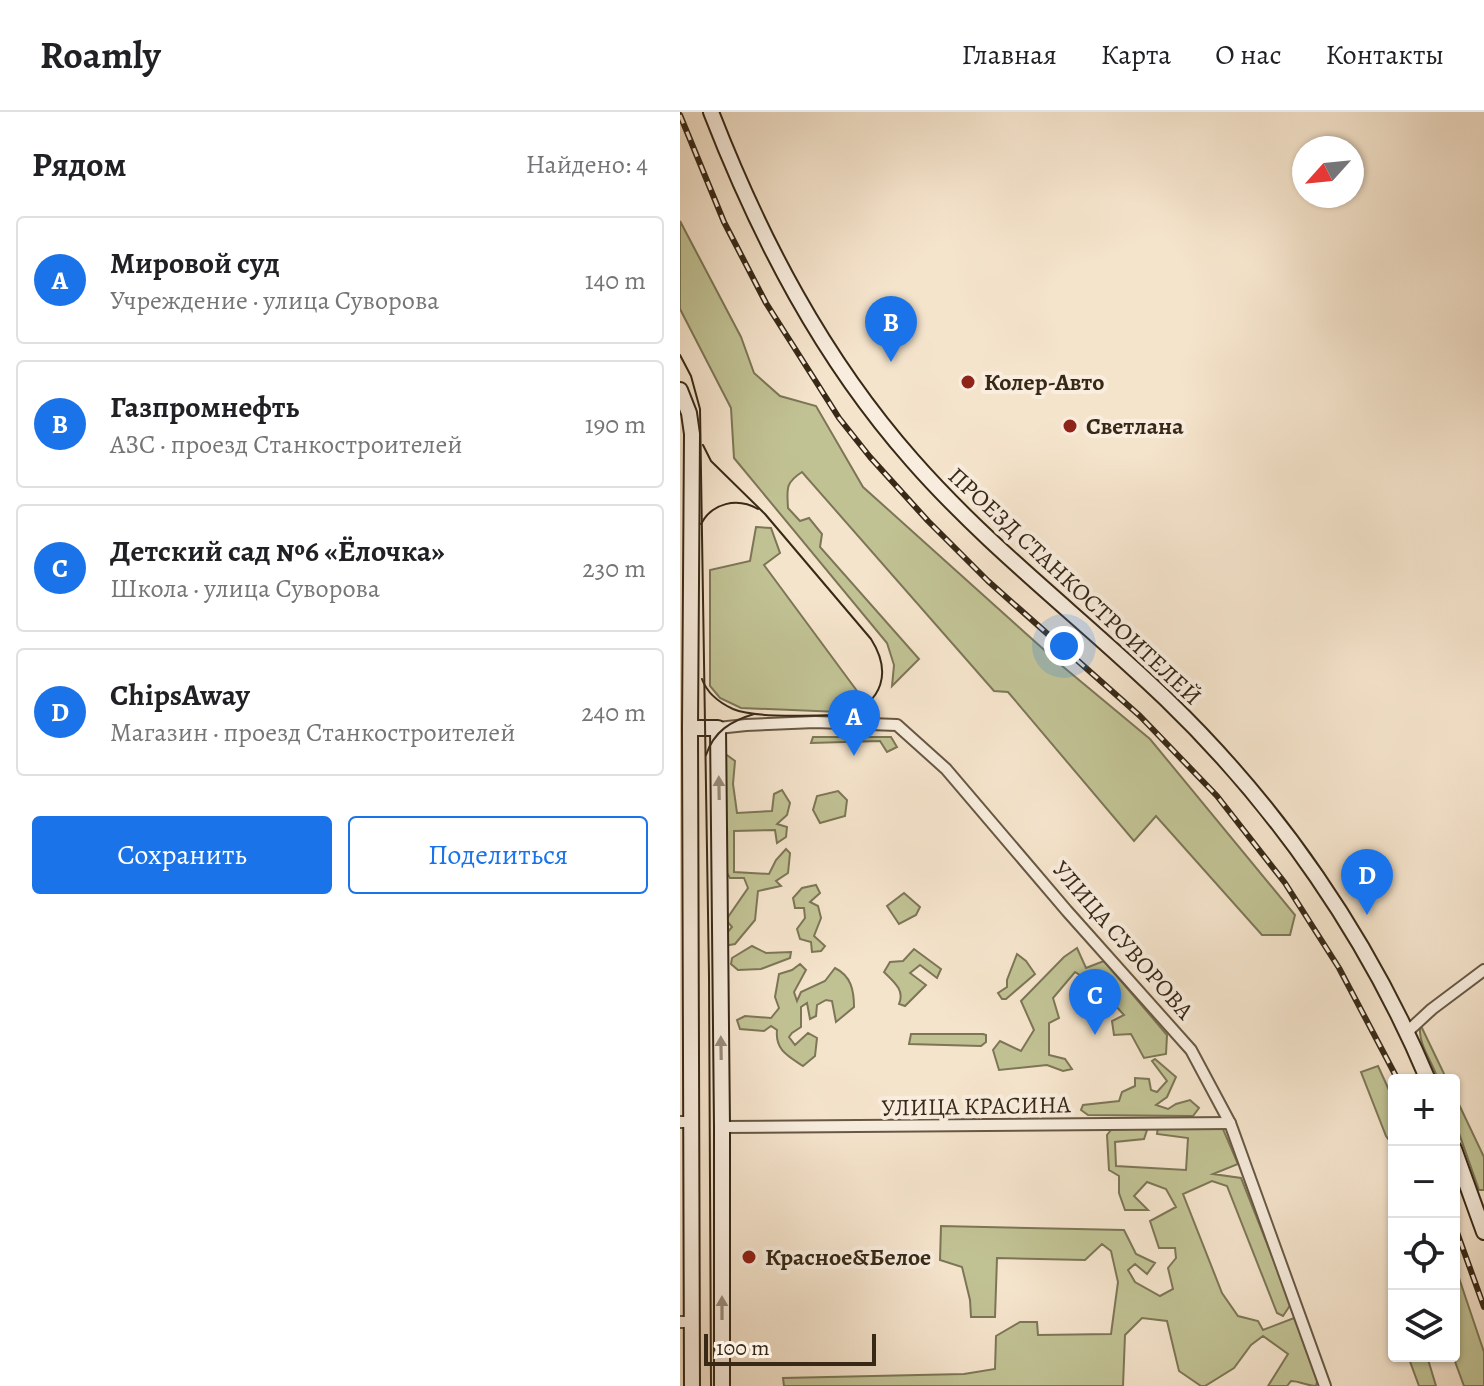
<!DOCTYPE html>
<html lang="ru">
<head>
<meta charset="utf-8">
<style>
	body { margin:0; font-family:Alegreya,serif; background:#f6f6f6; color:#202124 }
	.controls { position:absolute; right:24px; bottom:24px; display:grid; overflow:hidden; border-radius:8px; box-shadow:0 2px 6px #0004 }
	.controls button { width:72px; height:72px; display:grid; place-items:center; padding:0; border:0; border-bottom:2px solid #e0e0e0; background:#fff; color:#202124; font:40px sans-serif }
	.compass { position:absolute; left:612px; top:24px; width:72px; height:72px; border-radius:50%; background:#fff; box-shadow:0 2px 6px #0004; rotate:243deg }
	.scale { position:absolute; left:24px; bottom:20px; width:172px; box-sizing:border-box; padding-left:8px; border:4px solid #382917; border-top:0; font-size:22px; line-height:28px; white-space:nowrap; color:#382917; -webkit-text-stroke:6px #f8edde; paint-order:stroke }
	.you { position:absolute; left:384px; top:534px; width:28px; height:28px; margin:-20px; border:6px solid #fff; border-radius:50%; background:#1a73e8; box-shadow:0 0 0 12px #1a73e833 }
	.badge { display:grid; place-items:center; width:52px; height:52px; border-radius:50%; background:#1a73e8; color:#fff; font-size:26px; font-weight:700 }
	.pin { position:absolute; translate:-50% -66px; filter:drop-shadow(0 2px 4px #0008) }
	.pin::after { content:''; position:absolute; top:42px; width:28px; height:24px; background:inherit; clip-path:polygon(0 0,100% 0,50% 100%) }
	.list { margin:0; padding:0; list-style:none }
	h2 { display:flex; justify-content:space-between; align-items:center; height:104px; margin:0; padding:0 32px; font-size:34px }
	h2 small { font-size:26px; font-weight:400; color:#757577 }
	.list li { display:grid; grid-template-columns:52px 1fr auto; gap:24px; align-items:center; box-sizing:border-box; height:128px; margin:0 16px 16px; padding:0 16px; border:2px solid #e0e0e0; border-radius:8px }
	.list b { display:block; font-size:30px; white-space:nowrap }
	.list p { margin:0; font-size:26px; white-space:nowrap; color:#757577 }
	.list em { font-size:26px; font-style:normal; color:#757577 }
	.actions { display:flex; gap:16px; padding:24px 32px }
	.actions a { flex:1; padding:18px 0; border:2px solid #1a73e8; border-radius:8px; text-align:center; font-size:28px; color:#1a73e8 }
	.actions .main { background:#1a73e8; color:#fff }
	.icon { flex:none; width:44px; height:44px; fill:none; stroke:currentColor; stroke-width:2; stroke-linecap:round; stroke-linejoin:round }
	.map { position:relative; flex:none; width:804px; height:1274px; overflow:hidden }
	header { display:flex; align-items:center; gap:48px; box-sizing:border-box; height:112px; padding:0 40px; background:#fff; border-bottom:2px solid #e0e0e0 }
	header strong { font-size:38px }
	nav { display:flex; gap:44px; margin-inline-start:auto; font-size:28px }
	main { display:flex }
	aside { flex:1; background:#fff }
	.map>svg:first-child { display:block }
</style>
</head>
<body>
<header>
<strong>Roamly</strong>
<nav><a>Главная</a><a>Карта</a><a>О нас</a><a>Контакты</a></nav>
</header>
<main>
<aside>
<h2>Рядом<small>Найдено: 4</small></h2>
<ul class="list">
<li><span class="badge">A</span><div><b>Мировой суд</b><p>Учреждение · улица Суворова</p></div><em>140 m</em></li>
<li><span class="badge">B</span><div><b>Газпромнефть</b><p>АЗС · проезд Станкостроителей</p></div><em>190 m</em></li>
<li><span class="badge">C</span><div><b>Детский сад №6 «Ёлочка»</b><p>Школа · улица Суворова</p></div><em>230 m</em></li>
<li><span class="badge">D</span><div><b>ChipsAway</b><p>Магазин · проезд Станкостроителей</p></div><em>240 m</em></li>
</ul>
<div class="actions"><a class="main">Сохранить</a><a>Поделиться</a></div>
</aside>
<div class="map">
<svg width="804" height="1274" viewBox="0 0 804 1274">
	<rect width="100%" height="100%" fill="#f5e4cc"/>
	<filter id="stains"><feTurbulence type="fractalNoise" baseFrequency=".0025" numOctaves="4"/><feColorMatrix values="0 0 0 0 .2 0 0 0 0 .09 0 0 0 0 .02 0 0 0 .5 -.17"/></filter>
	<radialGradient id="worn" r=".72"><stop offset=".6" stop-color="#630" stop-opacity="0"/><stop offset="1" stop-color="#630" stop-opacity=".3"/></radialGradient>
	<g fill="#c1c294" stroke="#7c7656" stroke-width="2">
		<path d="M0,109L61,225L74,261L100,284L136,294L183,375L381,553L470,627L615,803L610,823H582L476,704L454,729L328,580L314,579L122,360C105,371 107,377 108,396L120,409L129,406L142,422L140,435L239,547L212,574L214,553L207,531L54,346L51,296L0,197Z"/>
		<polygon points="76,415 91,416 100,441 84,453 180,583 174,592 160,600 61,596 40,586 30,574 30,458 70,449"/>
		<polygon points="133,625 211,625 217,635 207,640 200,629 131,631"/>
		<polygon points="40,638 55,649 53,672 57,701 92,699 94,682 102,678 110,691 107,703 97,712 107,715 106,725 97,731 95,718 54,719 54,760 89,762 96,748 106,737 110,741 108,761 96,769 101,774 78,779 75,808 55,832 44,834 41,828 52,815 46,808 68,776 64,766 50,766 42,753"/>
		<polygon points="158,679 167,688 165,704 140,711 133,698 137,684"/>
		<polygon points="136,773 140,781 130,790 138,794 141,806 134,824 145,834 141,839 132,840 131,830 120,827 117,817 125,806 124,796 115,796 113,786 122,776"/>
		<polygon points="224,781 240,795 236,803 219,812 207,794"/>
		<polygon points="72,834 86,841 111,840 110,846 81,857 58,858 51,852 52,846"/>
		<polygon points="397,836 406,856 424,849 487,923 486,942 464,946 451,922 434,923 432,909 444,903 425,882 414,888 397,881 406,867 395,860 373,886 379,906 369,911 369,943 385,947 392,957 383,959 367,953 319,958 313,938 320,929 341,939 354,918 341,889 384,845"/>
		<path d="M234,837L261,857L257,866L240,853L230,861L246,873L225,894L219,892C225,878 214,870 204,860L210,850L223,849Z"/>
		<polygon points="337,842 346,849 355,862 326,887 322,887 318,881 327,875 327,868"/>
		<path d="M120,852L126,858L114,880L117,889L121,880L145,869L155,856C171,864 174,878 174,895L156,910L152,889L146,888L137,893L136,904L130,907L127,891L121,895V915L112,921L109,925L115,933L128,921L137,926L135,944L123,954C108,944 95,938 97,918L91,914L84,919L60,917L57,908L65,904L91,906L99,896L95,885L99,862L112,858Z"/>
		<path d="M740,916H742L767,968H758C753,950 739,935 740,916Z"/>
		<polygon points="231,922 303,922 306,923 306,930 301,934 229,932"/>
		<polygon points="475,947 496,965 487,985 476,993 488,997 496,992 510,988 519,996 513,1004 408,1003 401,998 403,993 439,989 442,980 455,974 455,966 469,967 471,978 477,980 487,969 472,949"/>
		<polygon points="698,954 714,989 714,1035 706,1024 681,960"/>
		<polygon points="774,982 804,1045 804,1078 799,1078 774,1007"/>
		<path d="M523,1012L543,1017L558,1052L533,1062L561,1066L611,1192L603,1204L597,1201L547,1074L532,1069L503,1082L542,1181L558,1204L578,1209L583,1218L614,1206L639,1263L636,1274C627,1274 620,1269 611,1269L607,1274H588L608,1242L583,1224L571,1233L554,1256L525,1274H521L499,1259L487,1209L462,1206L445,1223L443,1274H104L103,1266L284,1262L315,1257L316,1224L340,1210H357L358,1223L431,1222L438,1170L431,1139L422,1132L405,1148L317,1146L315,1205H291L290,1188L282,1155L260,1148L261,1114L444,1118L456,1142L475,1151L467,1162L455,1152L448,1158L455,1170L480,1184L493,1177L488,1156L496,1146L495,1136H479L470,1109L496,1095L486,1077L467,1070L454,1084L468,1098H445L439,1081V1064L429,1058L427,1023L435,1013L467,1018L464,1027L435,1030L436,1054L506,1058L508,1026L477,1022L478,1015Z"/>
		<polygon points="779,1166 804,1240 804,1274 784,1274 773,1244 774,1168"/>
		<polygon points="728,1244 747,1244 756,1274 739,1274"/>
	</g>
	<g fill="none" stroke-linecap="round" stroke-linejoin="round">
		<g stroke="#675844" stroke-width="14">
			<g id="street">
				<polyline points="38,616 66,613 135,610 217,613 266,657 387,799 511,938 550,1011 645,1274"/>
				<polyline points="727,920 752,897 804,858"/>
				<polyline points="0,1010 12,1010"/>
				<polyline points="42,1015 550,1011"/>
				<polyline points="0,1210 12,1210"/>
			</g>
		</g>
		<g stroke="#382917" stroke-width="18">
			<g id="secondary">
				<path d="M31,0C80,126 142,246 232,348C309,436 402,506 486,587C598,695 688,825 748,968"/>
				<polyline points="0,278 9,301 12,322 10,616 12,1274"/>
				<polyline points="10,616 38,616 42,1015 42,1274"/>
				<polyline points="774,1037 804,1120"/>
			</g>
		</g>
		<use href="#street" stroke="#f8edde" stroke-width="10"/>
		<use href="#secondary" stroke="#f8edde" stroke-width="14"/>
		<g stroke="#382917" stroke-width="2">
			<polyline points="0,243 11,264 20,297 29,864 31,1274"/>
			<path d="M21,412C32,391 57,385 78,397"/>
			<path d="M22,567C27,581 40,591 53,597C77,607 139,603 166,603C203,590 212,560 191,527L85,402L31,349L23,333"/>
			<path d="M26,643C34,619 51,609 74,602"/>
		</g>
		<g stroke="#382917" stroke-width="6">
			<g id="rail">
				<polyline points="0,3 44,110 86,191 159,306 190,345 248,409 308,469 460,604 537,684 605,771 659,856 718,968"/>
				<polyline points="774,1112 804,1195"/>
			</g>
		</g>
		<use href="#rail" stroke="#f8edde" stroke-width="3" stroke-dasharray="9" stroke-linecap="butt"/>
	</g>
	<defs><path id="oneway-solid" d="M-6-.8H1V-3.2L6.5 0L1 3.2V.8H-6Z" transform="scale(2)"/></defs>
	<g fill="#988b7a">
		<use href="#oneway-solid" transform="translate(39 676) rotate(-91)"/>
		<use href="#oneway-solid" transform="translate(41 936) rotate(-91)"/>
		<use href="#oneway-solid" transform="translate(42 1196) rotate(-90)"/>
	</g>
	<g fill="#8f2418" stroke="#f8edde" stroke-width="3">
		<circle cx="288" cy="270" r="8"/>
		<circle cx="390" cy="314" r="8"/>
		<circle cx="69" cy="1145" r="8"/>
	</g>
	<g text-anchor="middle" stroke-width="8" stroke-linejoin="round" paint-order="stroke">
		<g font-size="24" font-weight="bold" fill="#382917" stroke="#f8edde" text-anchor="start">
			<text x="304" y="278">Колер-Авто</text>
			<text x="406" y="322">Светлана</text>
			<text x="85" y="1153">Красное&amp;Белое</text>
		</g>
		<g font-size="24" fill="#382917" stroke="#f8edde">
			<text transform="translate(395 474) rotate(43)" y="8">ПРОЕЗД СТАНКОСТРОИТЕЛЕЙ</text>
			<text transform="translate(443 828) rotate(49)" y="8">УЛИЦА СУВОРОВА</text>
			<text transform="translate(296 994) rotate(-1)" y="8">УЛИЦА КРАСИНА</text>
		</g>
	</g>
	<rect width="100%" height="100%" filter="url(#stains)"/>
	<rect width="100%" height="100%" fill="url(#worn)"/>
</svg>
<div class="controls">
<button>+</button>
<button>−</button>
<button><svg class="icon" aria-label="locate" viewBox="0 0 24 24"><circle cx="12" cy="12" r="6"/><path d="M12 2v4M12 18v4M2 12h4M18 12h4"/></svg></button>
<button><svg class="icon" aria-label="layers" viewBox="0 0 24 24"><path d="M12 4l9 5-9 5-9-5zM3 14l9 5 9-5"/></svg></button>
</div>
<svg class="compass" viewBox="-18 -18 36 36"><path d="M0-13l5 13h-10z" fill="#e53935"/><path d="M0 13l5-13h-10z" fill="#757577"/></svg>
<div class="scale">100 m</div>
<div class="you"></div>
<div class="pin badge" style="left:174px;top:644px">A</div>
<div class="pin badge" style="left:211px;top:250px">B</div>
<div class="pin badge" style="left:415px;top:923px">C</div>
<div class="pin badge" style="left:687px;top:803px">D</div>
</div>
</main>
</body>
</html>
